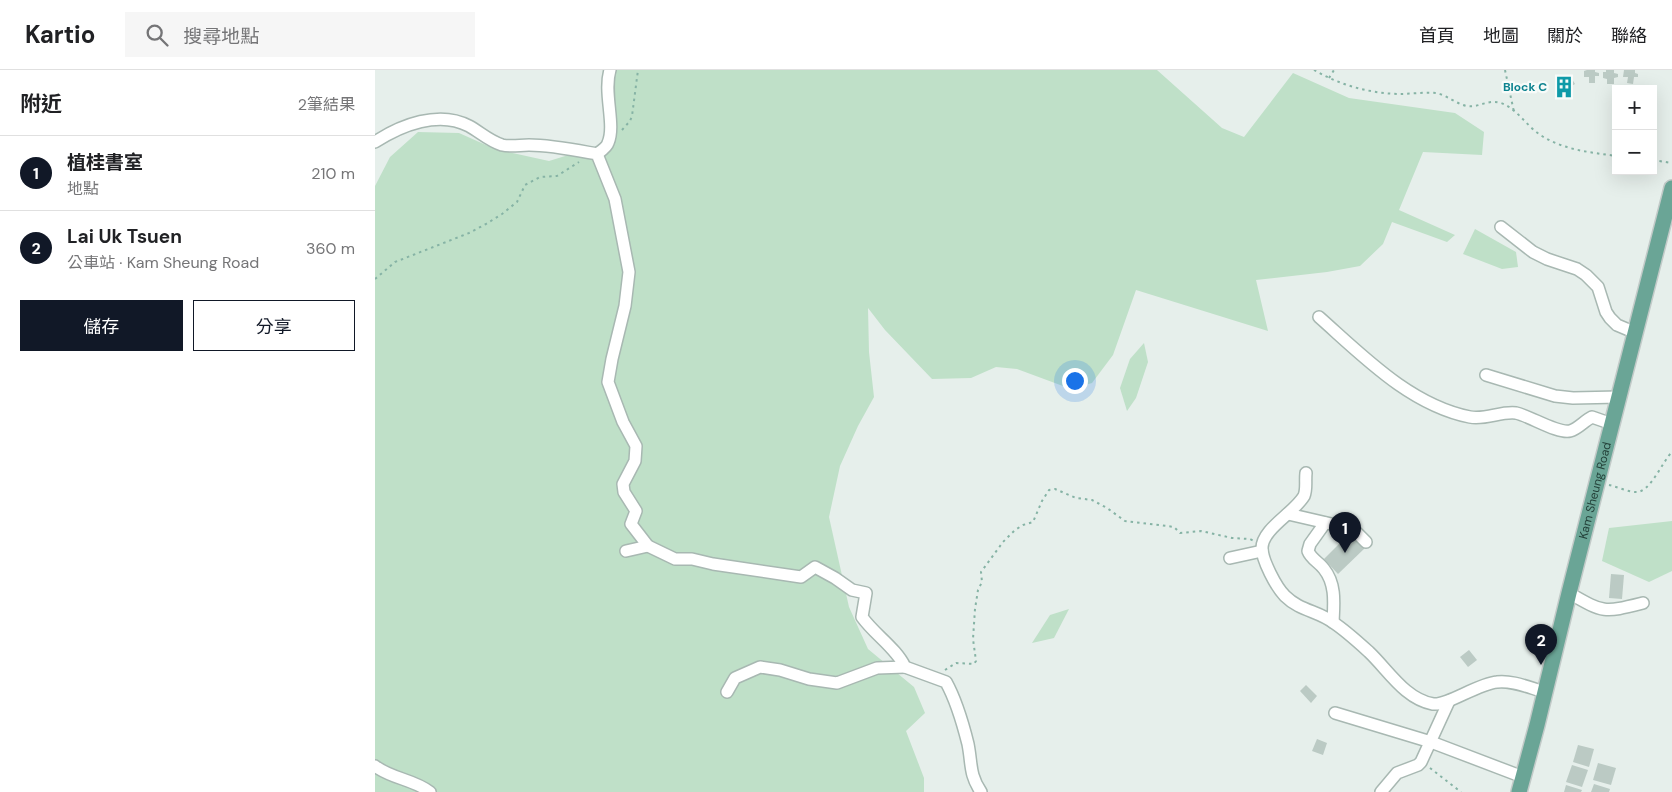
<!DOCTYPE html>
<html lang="zh-TW">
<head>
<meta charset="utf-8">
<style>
	body { margin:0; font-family:"DM Sans","Noto Sans TC",sans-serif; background:#f6f6f6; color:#202124 }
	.controls { position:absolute; right:15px; top:15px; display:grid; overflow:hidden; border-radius:0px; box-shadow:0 5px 20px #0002 }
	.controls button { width:45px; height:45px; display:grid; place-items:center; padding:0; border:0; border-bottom:1px solid #e0e0e0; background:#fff; color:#202124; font:25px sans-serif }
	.you { position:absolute; left:699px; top:310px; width:18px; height:18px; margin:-12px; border:4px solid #fff; border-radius:50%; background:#1a73e8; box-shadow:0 0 0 8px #1a73e833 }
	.badge { display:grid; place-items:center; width:32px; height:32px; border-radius:50%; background:#111827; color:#fff; font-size:16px; font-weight:700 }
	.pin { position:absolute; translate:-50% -41px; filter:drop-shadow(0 1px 2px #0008) }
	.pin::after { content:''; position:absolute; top:26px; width:18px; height:15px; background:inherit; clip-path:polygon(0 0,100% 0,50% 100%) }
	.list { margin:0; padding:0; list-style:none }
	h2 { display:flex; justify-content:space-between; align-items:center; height:65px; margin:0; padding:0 20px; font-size:21px }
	h2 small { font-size:16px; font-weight:400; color:#757577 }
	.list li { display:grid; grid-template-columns:32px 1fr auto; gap:15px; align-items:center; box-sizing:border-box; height:75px; padding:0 20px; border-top:1px solid #e0e0e0 }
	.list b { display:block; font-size:19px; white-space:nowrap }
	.list p { margin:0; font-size:16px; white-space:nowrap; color:#757577 }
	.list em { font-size:16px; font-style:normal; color:#757577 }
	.actions { display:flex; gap:10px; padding:15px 20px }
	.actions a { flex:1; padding:11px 0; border:1px solid #111827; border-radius:0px; text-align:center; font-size:18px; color:#111827 }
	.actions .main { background:#111827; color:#fff }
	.icon { flex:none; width:28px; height:28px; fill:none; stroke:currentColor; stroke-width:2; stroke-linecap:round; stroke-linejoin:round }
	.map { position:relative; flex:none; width:1297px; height:722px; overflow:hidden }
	header { display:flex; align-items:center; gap:30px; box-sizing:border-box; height:70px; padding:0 25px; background:#fff; border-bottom:1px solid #e0e0e0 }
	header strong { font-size:24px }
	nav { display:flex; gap:28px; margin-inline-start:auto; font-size:18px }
	.search { width:350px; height:45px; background:#f6f6f6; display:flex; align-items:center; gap:12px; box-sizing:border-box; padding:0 18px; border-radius:0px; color:#757577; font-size:19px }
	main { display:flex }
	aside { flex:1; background:#fff }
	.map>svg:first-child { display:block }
</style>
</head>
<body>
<header>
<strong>Kartio</strong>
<div class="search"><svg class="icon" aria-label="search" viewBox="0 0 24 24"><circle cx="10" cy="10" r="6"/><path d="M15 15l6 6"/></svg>搜尋地點</div>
<nav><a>首頁</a><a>地圖</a><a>關於</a><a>聯絡</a></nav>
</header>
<main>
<aside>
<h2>附近<small>2筆結果</small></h2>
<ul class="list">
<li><span class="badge">1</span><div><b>植桂書室</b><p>地點</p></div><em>210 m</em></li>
<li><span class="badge">2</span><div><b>Lai Uk Tsuen</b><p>公車站 · Kam Sheung Road</p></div><em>360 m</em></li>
</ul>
<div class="actions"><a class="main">儲存</a><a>分享</a></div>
</aside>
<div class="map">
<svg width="1297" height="722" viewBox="0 0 1297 722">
	<rect width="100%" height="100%" fill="#e6efeb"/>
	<g fill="#bfe0c8">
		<polygon points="237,0 782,0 847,58 869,67 918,3 974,28 1080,43 1109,62 1107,85 1048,82 1024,140 1080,165 1072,172 1017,152 1008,174 985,196 952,202 881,210 893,261 761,220 738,285 717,313 696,319 642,299 621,297 596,308 557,309 510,260 493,238 494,282 499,327 483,356 465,396 454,447 474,537 493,579 539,617 550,643 531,661 549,708 549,722 0,722 0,116 15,87 43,62 84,63 120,79 174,91 229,74"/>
		<polygon points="1100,159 1141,182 1143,197 1127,199 1088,184"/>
		<polygon points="769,273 773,292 761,328 752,341 745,318 755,289"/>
		<polygon points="1297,451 1297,501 1274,512 1227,491 1234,458"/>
		<polygon points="694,539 679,568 657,573 675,545"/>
	</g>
	<g fill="#bbcac4">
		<polygon points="1212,0 1220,0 1220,2 1224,3 1224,6 1220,6 1220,13 1214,13 1214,7 1209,7 1209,1"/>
		<polygon points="1231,0 1239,0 1239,3 1243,4 1243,7 1239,8 1239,14 1232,14 1232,9 1228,8 1228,2 1231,2"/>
		<polygon points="1249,0 1260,0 1260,3 1263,4 1263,7 1259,7 1258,14 1252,13 1253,7 1248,7"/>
		<polygon points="1187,9 1191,12 1197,9 1200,14 1195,17 1197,21 1191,24 1190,21 1186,23 1182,16 1187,13"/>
		<polygon points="976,462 991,477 963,504 949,489"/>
		<polygon points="1236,504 1249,505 1247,529 1234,528"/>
		<polygon points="1094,580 1102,590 1093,597 1085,587"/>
		<polygon points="931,615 942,626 936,633 925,621"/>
		<polygon points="942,669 952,673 948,685 937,681"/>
		<polygon points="1203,675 1219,679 1214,697 1198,692"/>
		<polygon points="1223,693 1241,698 1236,715 1218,710"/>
		<polygon points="1197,695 1213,700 1207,717 1191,712"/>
		<polygon points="1219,714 1235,719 1234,722 1216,722"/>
		<polygon points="1191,715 1207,720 1206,722 1189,722"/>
	</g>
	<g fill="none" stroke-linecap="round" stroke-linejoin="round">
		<g stroke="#a8b8b2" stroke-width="14">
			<g id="minor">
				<path d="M0,72C26,55 64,40 94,56C105,62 114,71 127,75C136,77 145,75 154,75C176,75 200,80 222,84L240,129L254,202L250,236L237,289L233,312L248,352L261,376L260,391L248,414L249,422L261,441L256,454L273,476L300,489H317L338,494L426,507L440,497L460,508L477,520L491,523L487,547C500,565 521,578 530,597L571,612C581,630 588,654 593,674C597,694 594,704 606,722"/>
				<path d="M222,84C226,81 232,77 233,73C241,55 228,23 235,0"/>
				<polyline points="1126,157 1158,182 1172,189 1202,199 1211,205 1223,217 1231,242 1235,248 1242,255 1261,263"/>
				<path d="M944,247C988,286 1035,335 1095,347C1111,350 1126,341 1141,343C1155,346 1183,364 1195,361C1203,359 1209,351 1217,347L1237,354"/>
				<polyline points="1111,305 1180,326 1198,328 1244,327"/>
				<path d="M931,403C930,411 932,419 929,426C919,443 887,459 887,478C887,490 901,517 910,526C925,541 944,541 959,553C971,561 983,572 994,582C1013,600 1030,629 1058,634C1072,636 1102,614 1122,612C1137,610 1155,618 1170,622"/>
				<polyline points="913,444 978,459 991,472"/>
				<path d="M950,453L935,474L933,481C936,489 944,492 949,499C961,514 959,533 958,552"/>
				<polyline points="251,481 273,476"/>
				<polyline points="855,488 887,481"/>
				<path d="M1194,523C1229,543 1228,543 1268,533"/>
				<polyline points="352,622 360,608 385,597 405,600 434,609 462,613 502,598 530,597"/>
				<polyline points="960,643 1056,672 1148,707"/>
				<path d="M0,696C17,709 38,709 55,722"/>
				<polyline points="1006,722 1022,703 1043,695 1046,692 1074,631"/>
			</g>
		</g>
		<g stroke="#c2cac8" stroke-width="18">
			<g id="major">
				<path id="s1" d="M1144,722L1162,655L1194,523L1297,118"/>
			</g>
		</g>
		<g stroke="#86b3a5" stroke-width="2" stroke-dasharray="2.5 4" stroke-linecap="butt">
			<path d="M939,0C965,15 993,23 1023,24C1035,24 1048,22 1061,23C1072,25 1081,34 1092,36C1104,38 1112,29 1126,33C1141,38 1151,55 1164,64C1187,80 1214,82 1241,86"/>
			<polyline points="1130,0 1139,42"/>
			<polyline points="954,8 959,0"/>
			<polyline points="247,60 255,51 257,46 263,0"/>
			<polyline points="1278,90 1297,93"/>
			<polyline points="0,209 20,192 94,163 111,154 127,144 142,132 150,115 165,107 182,106 204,92"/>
			<path d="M1234,415C1243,417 1253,422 1261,422C1275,423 1287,392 1297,382"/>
			<polyline points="570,600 581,593 599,594 601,591 598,569 600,539 603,520 607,512 606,502 628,472 640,460 648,455 658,452 667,431 674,420 680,419 701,428 717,430 732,438 750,451 792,456 799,457 805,463 826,461 857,468 875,469 879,471"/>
			<polyline points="1055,698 1086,722"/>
		</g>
		<use href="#minor" stroke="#fff" stroke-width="11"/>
		<use href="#major" stroke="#6aa596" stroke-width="15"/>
	</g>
	<defs>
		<g id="building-bare" transform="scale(1.725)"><path d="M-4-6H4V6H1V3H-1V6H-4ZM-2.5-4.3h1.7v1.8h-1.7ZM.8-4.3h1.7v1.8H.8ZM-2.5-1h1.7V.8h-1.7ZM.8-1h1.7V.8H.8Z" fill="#0f9aa8" stroke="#f7fbf9" stroke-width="2.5" paint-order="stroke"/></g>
	</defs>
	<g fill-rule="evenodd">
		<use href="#building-bare" x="1189" y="17"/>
	</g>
	<g text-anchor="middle" stroke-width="4.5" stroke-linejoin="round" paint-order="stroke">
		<g font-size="12" font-weight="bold" fill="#0d838f" stroke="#f7fbf9" text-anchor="end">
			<text x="1172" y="21">Block C</text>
		</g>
		<g font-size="12" fill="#24423a" stroke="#f7fbf9">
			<text dy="4" stroke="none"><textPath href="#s1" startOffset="311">Kam Sheung Road</textPath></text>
		</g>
	</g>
</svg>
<div class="controls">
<button>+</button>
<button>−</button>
</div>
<div class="you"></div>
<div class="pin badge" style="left:970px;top:483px">1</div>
<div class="pin badge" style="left:1166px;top:595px">2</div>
</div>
</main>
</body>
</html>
